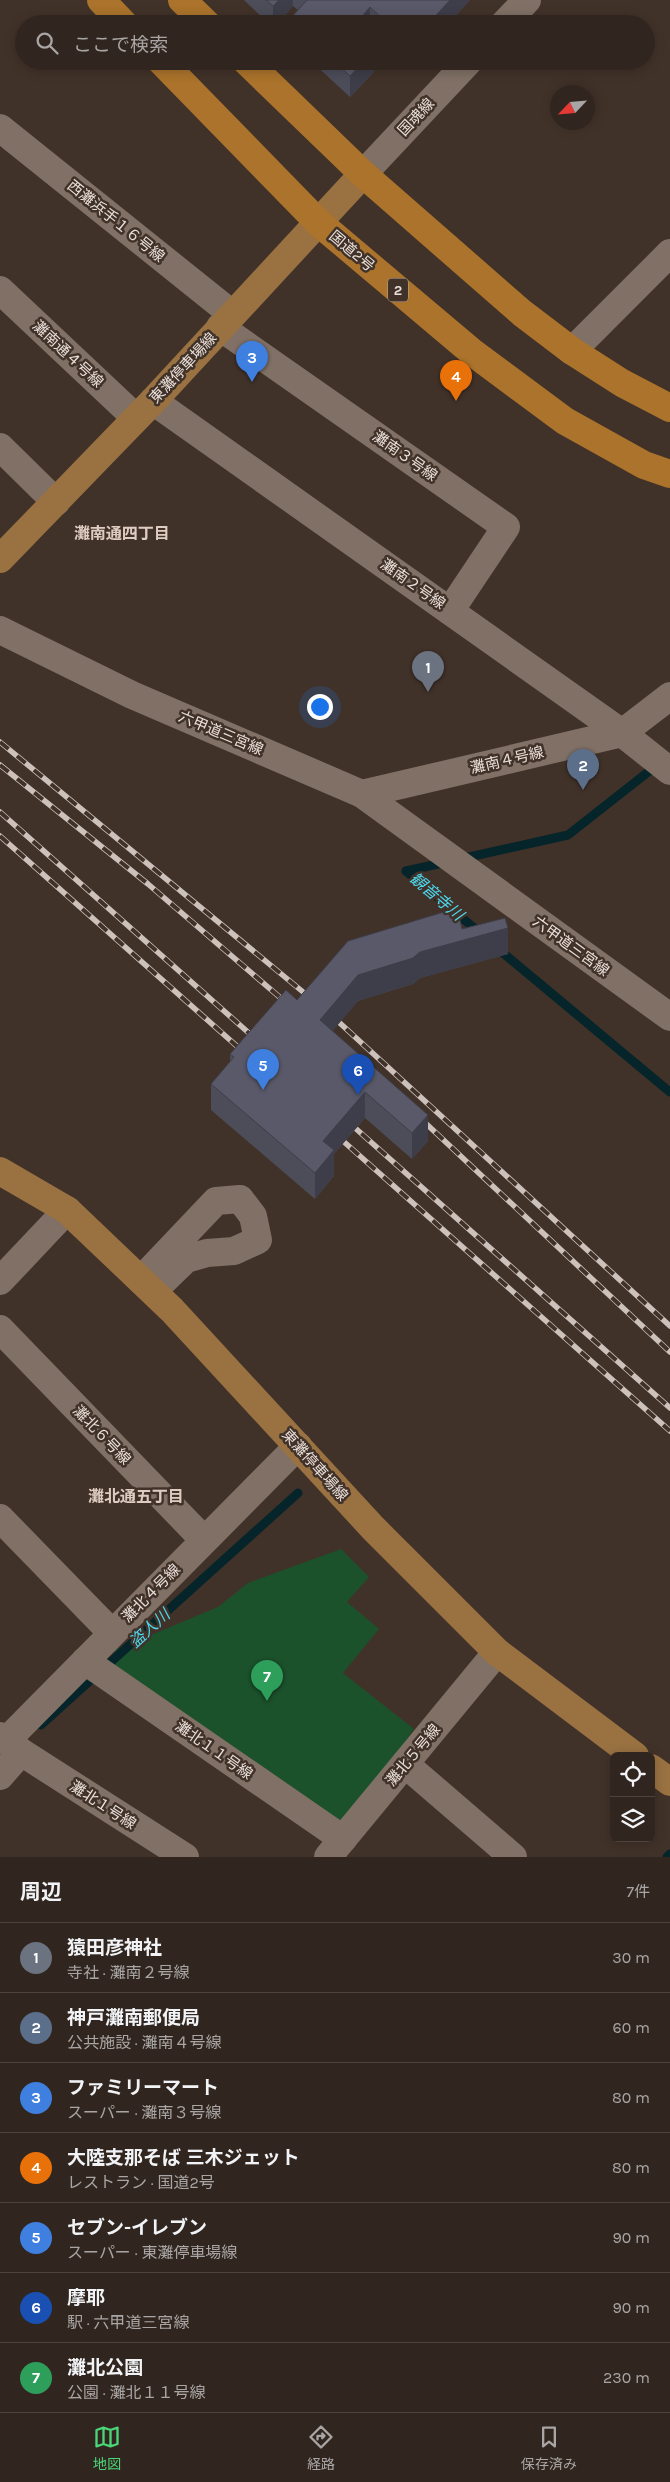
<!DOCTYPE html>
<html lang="ja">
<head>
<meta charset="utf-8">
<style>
	body { margin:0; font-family:Karla,"Noto Sans JP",sans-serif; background:#3d322c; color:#f1f3f6 }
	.controls { position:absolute; right:15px; bottom:15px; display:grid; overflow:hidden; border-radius:8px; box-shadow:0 2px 12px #0003 }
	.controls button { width:45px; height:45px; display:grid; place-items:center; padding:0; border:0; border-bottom:1px solid #4c433d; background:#31261f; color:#f1f3f6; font:25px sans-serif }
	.compass { position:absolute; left:550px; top:85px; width:45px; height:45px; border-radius:50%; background:#31261f; box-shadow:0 2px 12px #0003; rotate:244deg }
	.you { position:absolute; left:319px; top:706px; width:18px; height:18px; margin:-12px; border:4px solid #fff; border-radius:50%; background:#1a73e8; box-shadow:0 0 0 8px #1a73e833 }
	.badge { display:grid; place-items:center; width:32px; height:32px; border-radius:50%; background:#49d778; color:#fff; font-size:16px; font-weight:700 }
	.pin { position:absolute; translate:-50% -41px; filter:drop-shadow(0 1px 2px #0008) }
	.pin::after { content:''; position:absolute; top:26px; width:18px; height:15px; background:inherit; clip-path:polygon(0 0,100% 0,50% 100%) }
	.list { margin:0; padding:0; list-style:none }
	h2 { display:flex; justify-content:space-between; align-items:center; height:65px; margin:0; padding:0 20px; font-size:21px }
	h2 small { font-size:16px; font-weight:400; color:#a8a5a4 }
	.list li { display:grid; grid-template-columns:32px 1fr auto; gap:15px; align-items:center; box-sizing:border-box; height:70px; padding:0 20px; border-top:1px solid #4c433d }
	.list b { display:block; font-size:19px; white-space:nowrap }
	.list p { margin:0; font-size:16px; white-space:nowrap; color:#a8a5a4 }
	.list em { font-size:16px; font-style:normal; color:#a8a5a4 }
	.icon { flex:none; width:28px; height:28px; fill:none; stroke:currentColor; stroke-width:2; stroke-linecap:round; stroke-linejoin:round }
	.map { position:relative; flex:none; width:670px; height:1857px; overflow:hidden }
	.search { position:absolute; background:#31261f; box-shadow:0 2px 12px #0003; left:15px; right:15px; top:15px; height:55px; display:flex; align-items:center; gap:12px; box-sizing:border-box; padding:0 18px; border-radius:28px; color:#a8a5a4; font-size:19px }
	.sheet { height:555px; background:#31261f }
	nav { display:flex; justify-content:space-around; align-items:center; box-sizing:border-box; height:70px; border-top:1px solid #4c433d; background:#31261f; font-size:14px; color:#a8a5a4 }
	nav a { display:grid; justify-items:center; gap:2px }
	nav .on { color:#49d778 }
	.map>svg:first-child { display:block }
</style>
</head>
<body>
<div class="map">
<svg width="670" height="1857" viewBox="0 0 670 1857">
	<rect width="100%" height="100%" fill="#413229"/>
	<polygon fill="#1b512b" points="341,1549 369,1577 347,1602 379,1629 343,1673 414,1729 342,1831 111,1669 115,1650 218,1607 248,1583"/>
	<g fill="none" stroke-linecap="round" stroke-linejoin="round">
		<g stroke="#06252a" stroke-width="9">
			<polyline points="460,859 568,835 657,765"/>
			<polyline points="406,871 480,933"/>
			<polyline points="406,871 447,862"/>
			<polyline points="497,948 670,1092"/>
			<polyline points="41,1725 298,1493"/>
			<polyline points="667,1857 670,1854"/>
		</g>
		<g stroke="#807065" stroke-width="28">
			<polyline points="504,24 527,0"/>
			<polyline points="0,128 232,314"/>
			<polyline points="363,174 469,61"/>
			<polyline points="0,290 136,418"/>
			<polyline points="220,327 506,527 450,611"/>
			<polyline points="572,351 670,253"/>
			<polyline points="153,401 622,733 670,771"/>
			<polyline points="0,447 56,502"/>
			<polyline points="0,630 132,695 362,794 670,1017"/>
			<polyline points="362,794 622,733 670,696"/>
			<polyline points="141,1280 216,1201 240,1199 253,1216 258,1240 234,1251 207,1253 186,1259 153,1291"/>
			<polyline points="0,1281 67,1210"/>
			<polyline points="0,1329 204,1540"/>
			<polyline points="0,1518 112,1633"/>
			<polyline points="85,1661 343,1839"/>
			<polyline points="0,1736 21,1752 185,1857"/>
			<polyline points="6,1741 298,1446"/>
			<polyline points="405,1764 513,1857"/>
			<polyline points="0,1776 21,1752"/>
			<polyline points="328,1857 497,1652"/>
		</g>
		<g stroke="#9a7242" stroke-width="28">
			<polyline points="0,559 153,401 363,174"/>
			<polyline points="0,1171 67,1210 172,1310 373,1528 497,1652 635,1756"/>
			<polyline points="651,1768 670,1782"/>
		</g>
		<g stroke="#ab732b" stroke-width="28">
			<polyline points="101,0 124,24"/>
			<polyline points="182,0 207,24"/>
			<polyline points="161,61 319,223 472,352 565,421 644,465 670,474"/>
			<polyline points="246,61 363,174 522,313 572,351 622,383 670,408"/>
		</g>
		<g stroke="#ccc1bb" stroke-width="5.5">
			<g id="rail">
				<polyline points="0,742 314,1001"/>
				<polyline points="0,765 148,884 290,1006"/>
				<polyline points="0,812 259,1042"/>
				<polyline points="0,836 248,1056"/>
				<polyline points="330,1014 670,1326"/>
				<polyline points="419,1117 670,1352"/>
				<polyline points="345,1119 670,1408"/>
				<polyline points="334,1133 670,1431"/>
			</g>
		</g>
		<use href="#rail" stroke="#413229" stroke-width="4" stroke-dasharray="11" stroke-linecap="butt"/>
	</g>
	<g fill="#4d4d5a">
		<polygon points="244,0 470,0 448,24 289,24 289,20 298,10 293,6 277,24 269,24"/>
		<polygon points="311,61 374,61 374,72 350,97"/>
		<polygon points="462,929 508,954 420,978 413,984 358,1001 332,1031 428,1141 412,1159 365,1118 334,1154 334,1176 315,1199 211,1110 211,1084 230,1063 230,1054 297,1000"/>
	</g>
	<g fill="#3e3e4a">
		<polygon points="279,0 293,0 293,6 277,24 273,24 273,6"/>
		<polygon points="450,0 470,0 448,24 428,24"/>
		<polygon points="370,7 370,24 359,24 359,20"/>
		<polygon points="364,61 374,61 374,72 350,97 350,76"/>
		<polygon points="508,928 508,954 420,978 413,984 358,1001 320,1046 320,1020 358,975 420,952"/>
		<polygon points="365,1092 365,1118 334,1154 334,1176 315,1199 315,1173 323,1141"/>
		<polygon points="428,1115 428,1141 412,1159 412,1133"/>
	</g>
	<g fill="#595969" stroke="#3e3e4a">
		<polygon points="266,0 279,0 273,6"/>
		<polygon points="307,0 450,0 428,24 388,24 370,7 359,20 364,24 294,24 289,20"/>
		<polygon points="334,61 364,61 350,76"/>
		<polygon points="457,908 462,929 505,918 508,928 420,952 413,958 358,975 320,1020 428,1115 412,1133 365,1092 323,1141 334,1150 315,1173 211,1084 234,1057 230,1054 286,990 297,1000 348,941"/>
	</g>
	<g text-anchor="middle" stroke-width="5" stroke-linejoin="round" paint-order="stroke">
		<rect fill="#413229" stroke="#b7aba4" stroke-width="1" x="388" y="278.5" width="20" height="23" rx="4"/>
		<g font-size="14" font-weight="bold" fill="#e9dfd9">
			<text x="398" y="295">2</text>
		</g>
		<g font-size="15" fill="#e9dfd9" stroke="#413229">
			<text transform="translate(416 117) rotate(-47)" y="5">国魂線</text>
			<text transform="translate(116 221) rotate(39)" y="5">西灘浜手１６号線</text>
			<text transform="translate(352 251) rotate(40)" y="5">国道2号</text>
			<text transform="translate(68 354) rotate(43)" y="5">灘南通４号線</text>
			<text transform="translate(183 368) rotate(-47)" y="5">東灘停車場線</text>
			<text transform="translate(405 456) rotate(35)" y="5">灘南３号線</text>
			<text transform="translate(413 584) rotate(35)" y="5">灘南２号線</text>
			<text transform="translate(221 733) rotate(23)" y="5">六甲道三宮線</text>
			<text transform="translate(507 760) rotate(-13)" y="5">灘南４号線</text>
			<text transform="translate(571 946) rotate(36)" y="5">六甲道三宮線</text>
			<text transform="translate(102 1435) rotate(46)" y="5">灘北６号線</text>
			<text transform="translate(315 1465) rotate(48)" y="5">東灘停車場線</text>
			<text transform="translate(151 1593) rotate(-45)" y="5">灘北４号線</text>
			<text transform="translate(214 1750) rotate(35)" y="5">灘北１１号線</text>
			<text transform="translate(413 1755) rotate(-50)" y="5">灘北５号線</text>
			<text transform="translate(103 1805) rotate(33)" y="5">灘北１号線</text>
		</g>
		<g font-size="16" font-weight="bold" fill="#dfccc1" stroke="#413229">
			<text x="122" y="539">灘南通四丁目</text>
			<text x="136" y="1502">灘北通五丁目</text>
		</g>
		<g font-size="16" font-style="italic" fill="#4bd7ed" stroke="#413229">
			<text transform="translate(437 896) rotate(40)" y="6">観音寺川</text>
			<text transform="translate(149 1628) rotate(-42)" y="6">盗人川</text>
		</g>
	</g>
</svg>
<div class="controls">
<button><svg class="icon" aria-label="locate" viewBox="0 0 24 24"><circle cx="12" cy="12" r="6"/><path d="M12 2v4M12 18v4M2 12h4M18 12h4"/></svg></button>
<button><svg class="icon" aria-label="layers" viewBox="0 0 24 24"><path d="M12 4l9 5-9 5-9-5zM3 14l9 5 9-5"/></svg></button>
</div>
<svg class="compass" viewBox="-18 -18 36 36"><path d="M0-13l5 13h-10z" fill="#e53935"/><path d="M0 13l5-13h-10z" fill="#a8a5a4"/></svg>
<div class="you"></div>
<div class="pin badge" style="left:428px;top:692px;background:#6b7280">1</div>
<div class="pin badge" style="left:583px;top:790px;background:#5c6f8a">2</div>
<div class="pin badge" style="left:252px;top:382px;background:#3f7fe0">3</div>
<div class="pin badge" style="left:456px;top:401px;background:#e8710a">4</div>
<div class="pin badge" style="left:263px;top:1090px;background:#3f7fe0">5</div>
<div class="pin badge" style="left:358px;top:1095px;background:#1a4fb4">6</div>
<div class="pin badge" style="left:267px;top:1701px;background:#2e9e5b">7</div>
<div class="search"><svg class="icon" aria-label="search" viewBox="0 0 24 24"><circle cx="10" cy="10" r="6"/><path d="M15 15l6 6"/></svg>ここで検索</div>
</div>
<section class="sheet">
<h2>周辺<small>7件</small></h2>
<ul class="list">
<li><span class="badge" style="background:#6b7280">1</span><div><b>猿田彦神社</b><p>寺社 · 灘南２号線</p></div><em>30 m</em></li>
<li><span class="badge" style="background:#5c6f8a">2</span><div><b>神戸灘南郵便局</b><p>公共施設 · 灘南４号線</p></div><em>60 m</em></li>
<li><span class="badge" style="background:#3f7fe0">3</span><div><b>ファミリーマート</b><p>スーパー · 灘南３号線</p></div><em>80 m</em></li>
<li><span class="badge" style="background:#e8710a">4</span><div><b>大陸支那そば 三木ジェット</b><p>レストラン · 国道2号</p></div><em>80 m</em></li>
<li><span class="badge" style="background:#3f7fe0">5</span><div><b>セブン-イレブン</b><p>スーパー · 東灘停車場線</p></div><em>90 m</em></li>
<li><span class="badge" style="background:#1a4fb4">6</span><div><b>摩耶</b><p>駅 · 六甲道三宮線</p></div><em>90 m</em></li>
<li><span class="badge" style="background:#2e9e5b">7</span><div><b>灘北公園</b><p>公園 · 灘北１１号線</p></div><em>230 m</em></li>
</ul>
</section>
<nav>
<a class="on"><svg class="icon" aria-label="map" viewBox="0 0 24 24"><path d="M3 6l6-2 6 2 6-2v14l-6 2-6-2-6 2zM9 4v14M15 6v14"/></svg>地図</a>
<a><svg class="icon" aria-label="directions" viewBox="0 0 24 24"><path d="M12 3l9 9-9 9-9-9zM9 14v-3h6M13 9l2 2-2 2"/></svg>経路</a>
<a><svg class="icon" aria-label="saved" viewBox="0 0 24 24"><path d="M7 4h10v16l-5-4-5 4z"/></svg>保存済み</a>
</nav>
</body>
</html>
